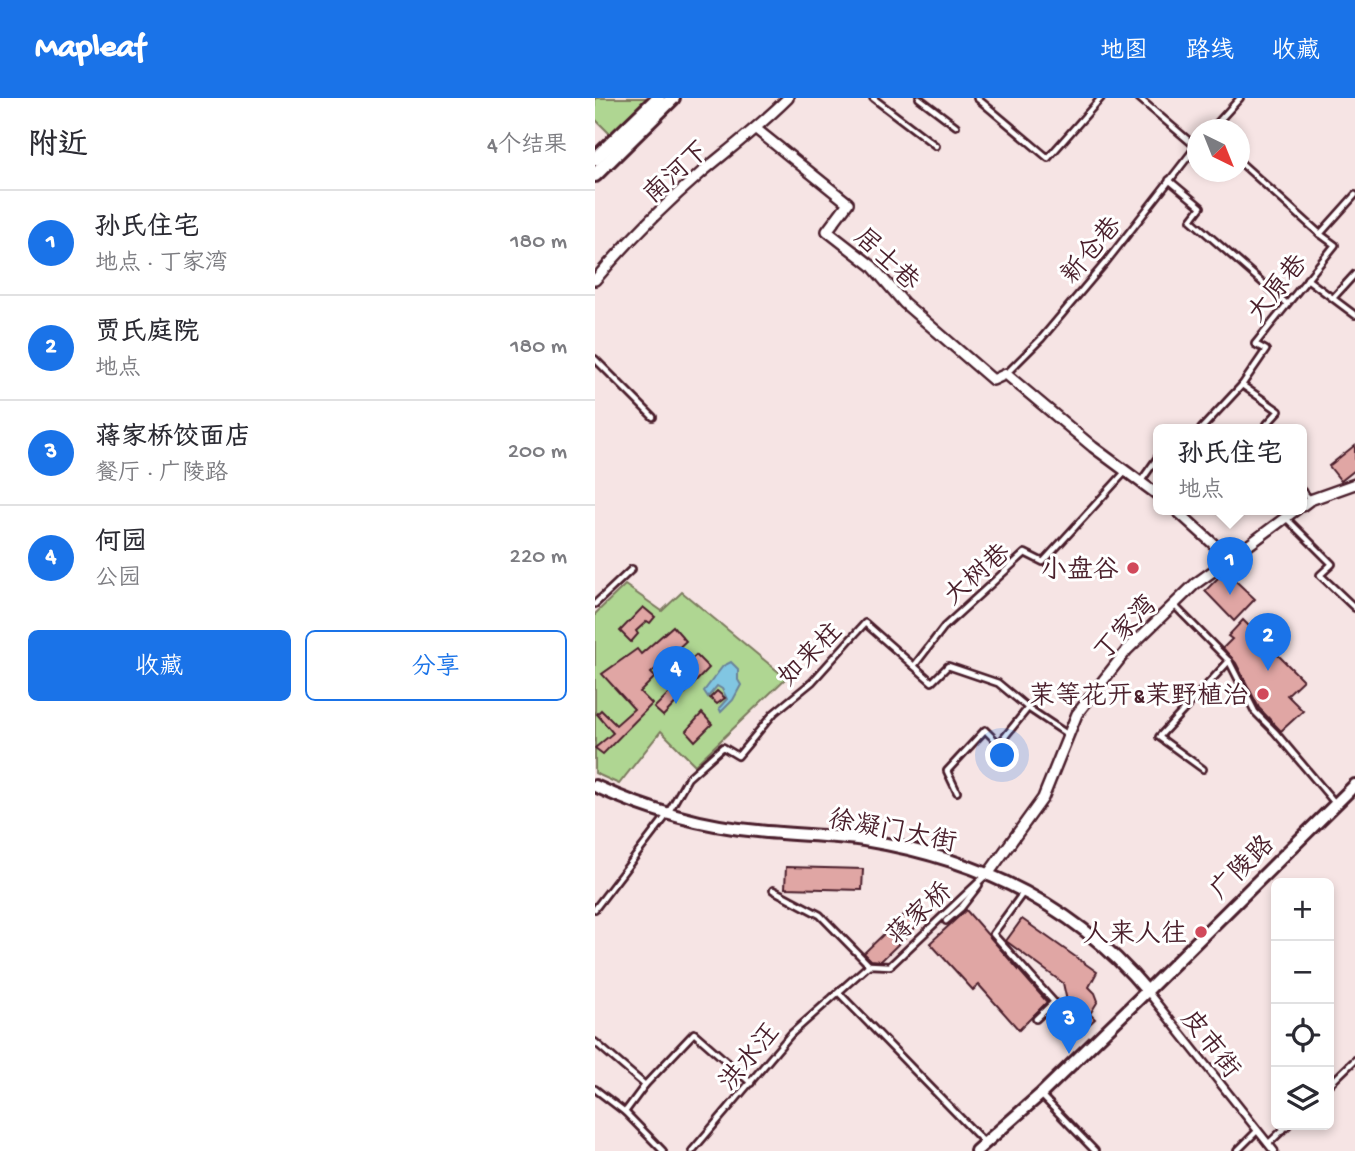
<!DOCTYPE html>
<html lang="zh">
<head>
<meta charset="utf-8">
<style>
	body { margin:0; font-family:"Gochi Hand","LXGW WenKai TC",sans-serif; background:#f7f7f7; color:#2b2b33 }
	.controls { position:absolute; right:21px; bottom:21px; display:grid; overflow:hidden; border-radius:10px; box-shadow:0 4px 10px #0003 }
	.controls button { width:63px; height:63px; display:grid; place-items:center; padding:0; border:0; border-bottom:2px solid #e1e1e2; background:#fff; color:#2b2b33; font:35px sans-serif }
	.compass { position:absolute; left:592px; top:21px; width:63px; height:63px; border-radius:50%; background:#fff; box-shadow:0 4px 10px #0003; rotate:137deg }
	.you { position:absolute; left:408px; top:658px; width:24px; height:24px; margin:-18px; border:5px solid #fff; border-radius:50%; background:#1a73e8; box-shadow:0 0 0 10px #1a73e833 }
	.badge { display:grid; place-items:center; width:46px; height:46px; border-radius:50%; background:#1a73e8; color:#fff; font-size:23px; font-weight:700 }
	.pin { position:absolute; translate:-50% -58px; filter:drop-shadow(0 2px 4px #0008) }
	.pin::after { content:''; position:absolute; top:37px; width:24px; height:21px; background:inherit; clip-path:polygon(0 0,100% 0,50% 100%) }
	.popup { position:absolute; left:558px; top:326px; width:154px; height:91px; box-sizing:border-box; display:grid; place-content:center; border-radius:10px; background:#fff; filter:drop-shadow(0 2px 5px #0005); font-size:23px; white-space:nowrap; color:#7c7c81 }
	.popup b { font-size:26px; color:#2b2b33 }
	.popup::after { content:''; position:absolute; left:50%; top:100%; margin-left:-14px; border:14px solid transparent; border-top-color:#fff }
	.list { margin:0; padding:0; list-style:none }
	h2 { display:flex; justify-content:space-between; align-items:center; height:91px; margin:0; padding:0 28px; font-size:30px }
	h2 small { font-size:23px; font-weight:400; color:#7c7c81 }
	.list li { display:grid; grid-template-columns:46px 1fr auto; gap:21px; align-items:center; box-sizing:border-box; height:105px; padding:0 28px; border-top:2px solid #e1e1e2 }
	.list b { display:block; font-size:26px; white-space:nowrap }
	.list p { margin:0; font-size:23px; white-space:nowrap; color:#7c7c81 }
	.list em { font-size:23px; font-style:normal; color:#7c7c81 }
	.actions { display:flex; gap:14px; padding:21px 28px }
	.actions a { flex:1; padding:16px 0; border:2px solid #1a73e8; border-radius:10px; text-align:center; font-size:24px; color:#1a73e8 }
	.actions .main { background:#1a73e8; color:#fff }
	.icon { flex:none; width:38px; height:38px; fill:none; stroke:currentColor; stroke-width:2; stroke-linecap:round; stroke-linejoin:round }
	.map { position:relative; flex:none; width:760px; height:1053px; overflow:hidden }
	header { display:flex; align-items:center; gap:42px; box-sizing:border-box; height:98px; padding:0 35px; background:#1a73e8; color:#fff }
	header strong { font-size:33px }
	nav { display:flex; gap:38px; margin-inline-start:auto; font-size:24px }
	main { display:flex }
	aside { flex:1; background:#fff }
	.map>svg:first-child { display:block }
</style>
</head>
<body>
<header>
<strong>Mapleaf</strong>
<nav><a>地图</a><a>路线</a><a>收藏</a></nav>
</header>
<main>
<aside>
<h2>附近<small>4个结果</small></h2>
<ul class="list">
<li><span class="badge">1</span><div><b>孙氏住宅</b><p>地点 · 丁家湾</p></div><em>180 m</em></li>
<li><span class="badge">2</span><div><b>贾氏庭院</b><p>地点</p></div><em>180 m</em></li>
<li><span class="badge">3</span><div><b>蒋家桥饺面店</b><p>餐厅 · 广陵路</p></div><em>200 m</em></li>
<li><span class="badge">4</span><div><b>何园</b><p>公园</p></div><em>220 m</em></li>
</ul>
<div class="actions"><a class="main">收藏</a><a>分享</a></div>
</aside>
<div class="map">
<svg width="760" height="1053" viewBox="0 0 760 1053">
	<rect width="100%" height="100%" fill="#f6e4e4"/>
	<filter id="ink" filterUnits="userSpaceOnUse"><feTurbulence type="fractalNoise" baseFrequency=".0143" numOctaves="2"/><feDisplacementMap in="SourceGraphic" scale="14" xChannelSelector="R" yChannelSelector="G"/><feConvolveMatrix kernelMatrix="1 2 1 2 8 2 1 2 1" color-interpolation-filters="sRGB"/></filter>
	<g filter="url(#ink)">
		<g fill="#afd692" stroke="#7c7a5e" stroke-width="2">
			<polygon points="0,0 52,0 15,36 0,21"/>
			<polygon points="30,487 67,513 87,494 191,580 100,667 66,633 24,686 0,675 0,516"/>
		</g>
		<polygon fill="#81c6e2" stroke="#6b8399" stroke-width="2" points="136,564 143,571 143,582 146,587 138,602 126,614 124,610 132,601 127,591 122,588 113,599 109,593 128,568"/>
		<g fill="#e0a6a4" stroke="#4a1f2b" stroke-width="2">
			<polygon points="760,347 760,372 746,383 734,368"/>
			<polygon points="630,473 660,501 639,523 610,493"/>
			<polygon points="48,509 60,519 55,525 52,523 41,533 43,536 36,544 25,533"/>
			<polygon points="648,522 708,582 692,597 708,613 686,633 664,610 641,565 628,550 637,541 633,538"/>
			<polygon points="78,528 91,543 56,575 60,579 45,594 57,606 8,656 0,650 18,635 2,616 6,612 21,627 39,611 7,576 42,551 46,556"/>
			<polygon points="101,557 114,570 68,618 59,610 82,587 75,581"/>
			<polygon points="122,593 130,600 122,606 115,600"/>
			<polygon points="107,615 117,626 100,643 91,633"/>
			<polygon points="191,769 268,771 267,792 190,790"/>
			<polygon points="314,812 326,824 286,863 276,862 269,855"/>
			<polygon points="371,812 452,904 424,932 384,887 378,892 335,845"/>
			<polygon points="427,821 502,874 494,889 500,895 503,903 495,916 500,921 476,943 453,916 460,910 462,913 472,903 468,885 411,843"/>
		</g>
		<g fill="none" stroke-linecap="round" stroke-linejoin="round">
			<g stroke="#4a1f2b" stroke-width="10">
				<g id="service">
					<polyline points="278,0 341,48"/>
					<polyline points="324,0 361,28"/>
					<polyline points="382,0 453,60 506,0"/>
					<polyline points="544,0 600,48"/>
					<polyline points="616,32 645,0"/>
					<polyline points="645,64 725,136 760,97"/>
					<polyline points="574,82 606,109 596,122 692,206"/>
					<polyline points="712,181 760,217"/>
					<polyline points="738,200 760,176"/>
					<polyline points="0,261 58,319"/>
					<polyline points="412,275 446,241 511,164 603,46"/>
					<polyline points="647,287 684,313 672,326 676,331"/>
					<polyline points="606,331 647,287 671,252 660,246 740,147 725,136"/>
					<polyline points="546,383 563,359"/>
					<polyline points="707,393 715,401"/>
					<polyline points="691,420 737,466 725,477 760,510"/>
					<polyline points="0,506 37,471"/>
					<polyline points="579,507 634,563 660,614 680,634 740,705"/>
					<polyline points="319,568 349,529 430,455 448,464 531,373"/>
					<polyline points="608,671 564,639 634,563"/>
					<polyline points="362,694 352,673 390,632 404,646 433,610"/>
					<polyline points="178,792 225,817 274,867"/>
					<polyline points="428,795 398,836 459,904 441,921"/>
					<polyline points="0,811 72,717 93,680 128,649 143,658 179,615 217,584 270,525 337,584 353,568 403,585 433,610 472,636"/>
					<polyline points="351,823 366,810 384,787"/>
					<polyline points="244,895 390,1045"/>
					<polyline points="0,944 50,987"/>
					<polyline points="734,987 760,962"/>
					<polyline points="0,991 30,1014 68,1053"/>
					<polyline points="447,998 500,1053"/>
					<polyline points="30,1014 50,987 99,935 156,985"/>
					<polyline points="673,1046 693,1027"/>
					<polyline points="97,1053 196,936 274,867 295,868 390,778"/>
					<polyline points="642,1053 662,1033"/>
				</g>
			</g>
			<g stroke="#4a1f2b" stroke-width="11">
				<polyline id="pedestrian" points="552,893 679,1053"/>
			</g>
			<g stroke="#4a1f2b" stroke-width="14">
				<g id="minor">
					<polyline points="161,31 253,105 232,133 277,168 309,205 398,282 411,276 498,349 563,397"/>
					<path d="M0,182C32,144 69,107 107,74C136,50 166,27 193,0"/>
					<polyline points="707,408 715,402 760,386"/>
					<polyline points="635,461 702,411"/>
					<polyline points="393,776 448,700 482,616 532,552 600,486 635,461 580,411"/>
				</g>
			</g>
			<g stroke="#4a1f2b" stroke-width="16">
				<g id="tertiary">
					<path d="M0,688C52,712 106,728 163,733C198,737 234,737 269,742C380,760 480,806 552,893"/>
					<polyline points="381,1053 446,996 552,893 760,687"/>
				</g>
			</g>
			<g stroke="#4a1f2b" stroke-width="18">
				<g id="secondary">
					<polyline points="0,61 63,0"/>
					<polyline points="0,77 78,0"/>
				</g>
			</g>
			<use href="#service" stroke="#fff" stroke-width="4.5"/>
			<use href="#pedestrian" stroke="#fff" stroke-width="6"/>
			<use href="#minor" stroke="#fff" stroke-width="9"/>
			<use href="#tertiary" stroke="#fff" stroke-width="10"/>
			<use href="#secondary" stroke="#fff" stroke-width="12"/>
		</g>
	</g>
	<g fill="#d1495b" stroke="#fff" stroke-width="2.5">
		<circle cx="538" cy="470" r="7"/>
		<circle cx="668" cy="596" r="7"/>
		<circle cx="606" cy="834" r="7"/>
	</g>
	<g text-anchor="middle" stroke-width="6" stroke-linejoin="round" paint-order="stroke">
		<g font-size="26" fill="#4a1f2b" stroke="#fff">
			<text transform="translate(80 73) rotate(-42)" y="9">南河下</text>
			<text transform="translate(495 151) rotate(-50)" y="9">新仓巷</text>
			<text transform="translate(293 160) rotate(43)" y="9">居士巷</text>
			<text transform="translate(681 189) rotate(-51)" y="9">大原巷</text>
			<text transform="translate(381 475) rotate(-41)" y="9">大树巷</text>
			<text transform="translate(529 529) rotate(-47)" y="9">丁家湾</text>
			<text transform="translate(214 555) rotate(-45)" y="9">如来柱</text>
			<text transform="translate(298 731) rotate(11)" y="9">徐凝门大街</text>
			<text transform="translate(646 768) rotate(-45)" y="9">广陵路</text>
			<text transform="translate(323 814) rotate(-43)" y="9">蒋家桥</text>
			<text transform="translate(617 945) rotate(52)" y="9">皮市街</text>
			<text transform="translate(153 958) rotate(-50)" y="9">洪水汪</text>
		</g>
		<g font-size="26" fill="#4a1f2b" stroke="#fff" text-anchor="end">
			<text x="524" y="479">小盘谷</text>
			<text x="654" y="605">茉等花开&amp;茉野植治</text>
			<text x="592" y="843">人来人往</text>
		</g>
	</g>
</svg>
<div class="controls">
<button>+</button>
<button>−</button>
<button><svg class="icon" aria-label="locate" viewBox="0 0 24 24"><circle cx="12" cy="12" r="6"/><path d="M12 2v4M12 18v4M2 12h4M18 12h4"/></svg></button>
<button><svg class="icon" aria-label="layers" viewBox="0 0 24 24"><path d="M12 4l9 5-9 5-9-5zM3 14l9 5 9-5"/></svg></button>
</div>
<svg class="compass" viewBox="-18 -18 36 36"><path d="M0-13l5 13h-10z" fill="#e53935"/><path d="M0 13l5-13h-10z" fill="#7c7c81"/></svg>
<div class="you"></div>
<div class="pin badge" style="left:635px;top:497px">1</div>
<div class="popup"><b>孙氏住宅</b>地点</div>
<div class="pin badge" style="left:673px;top:573px">2</div>
<div class="pin badge" style="left:474px;top:956px">3</div>
<div class="pin badge" style="left:81px;top:606px">4</div>
</div>
</main>
</body>
</html>
